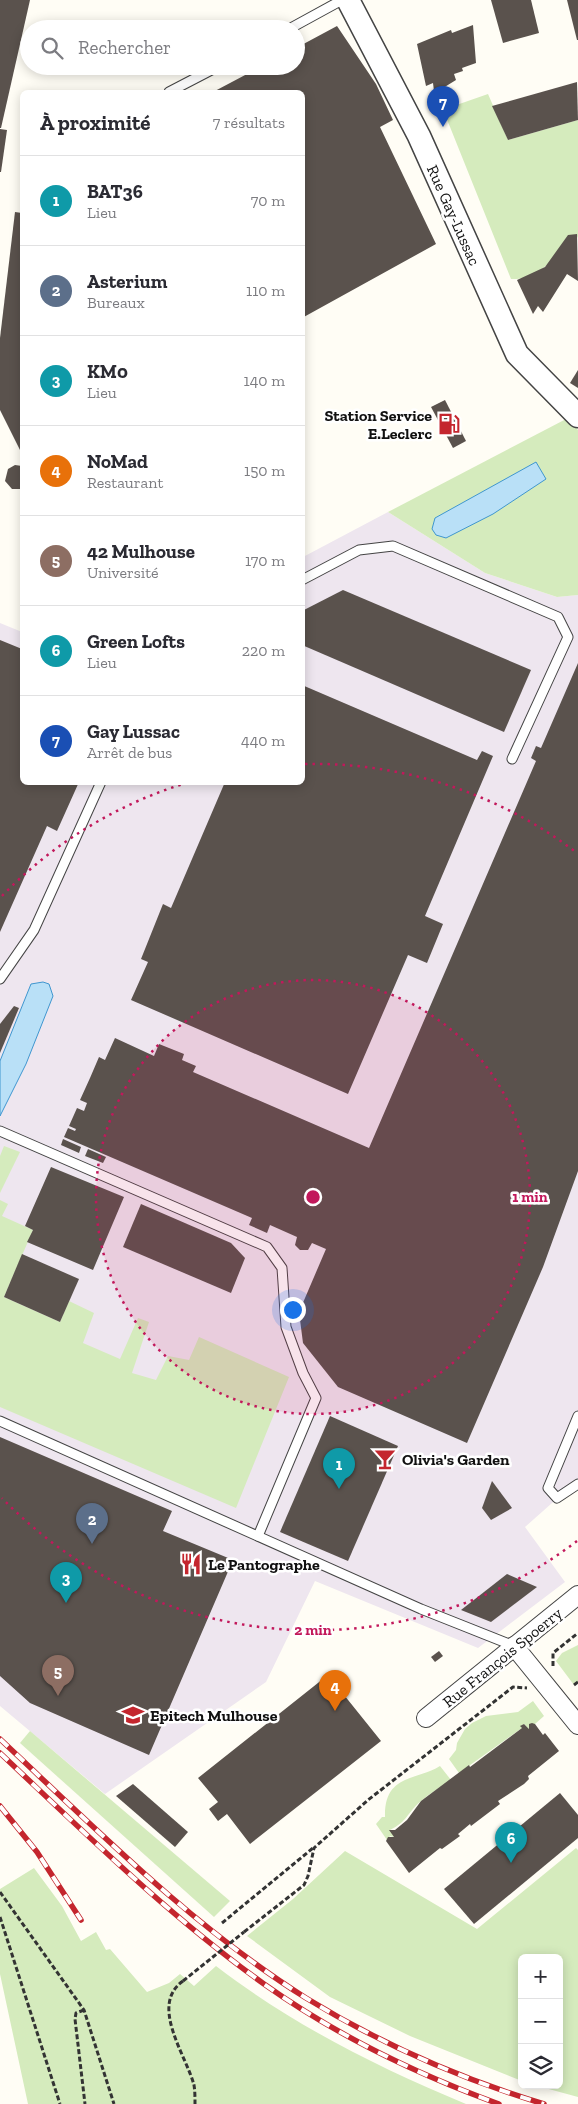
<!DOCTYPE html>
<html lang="fr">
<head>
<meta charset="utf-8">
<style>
	body { margin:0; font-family:"Zilla Slab",serif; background:#f7f7f7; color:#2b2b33 }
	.controls { position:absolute; right:15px; bottom:15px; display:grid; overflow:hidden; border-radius:8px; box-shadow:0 2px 12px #0003 }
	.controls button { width:45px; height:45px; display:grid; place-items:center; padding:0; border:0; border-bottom:1px solid #e1e1e2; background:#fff; color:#2b2b33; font:25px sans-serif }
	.you { position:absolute; left:292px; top:1309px; width:18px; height:18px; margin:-12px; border:4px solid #fff; border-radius:50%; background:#1a73e8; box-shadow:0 0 0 8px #1a73e833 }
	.badge { display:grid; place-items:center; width:32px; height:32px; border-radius:50%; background:#b45309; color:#fff; font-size:16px; font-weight:700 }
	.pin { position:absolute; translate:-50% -41px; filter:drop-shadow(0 1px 2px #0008) }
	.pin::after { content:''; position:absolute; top:26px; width:18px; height:15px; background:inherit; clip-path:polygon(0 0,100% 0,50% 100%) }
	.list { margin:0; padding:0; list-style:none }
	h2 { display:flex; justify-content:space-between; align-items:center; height:65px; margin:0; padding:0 20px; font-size:21px }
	h2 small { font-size:16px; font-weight:400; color:#7c7c81 }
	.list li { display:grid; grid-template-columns:32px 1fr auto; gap:15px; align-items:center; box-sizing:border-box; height:90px; padding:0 20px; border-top:1px solid #e1e1e2 }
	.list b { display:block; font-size:19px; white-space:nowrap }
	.list p { margin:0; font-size:16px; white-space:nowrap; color:#7c7c81 }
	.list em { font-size:16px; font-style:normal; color:#7c7c81 }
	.icon { flex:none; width:28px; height:28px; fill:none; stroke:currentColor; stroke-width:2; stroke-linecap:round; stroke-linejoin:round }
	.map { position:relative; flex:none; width:578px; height:2104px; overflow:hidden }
	.search { position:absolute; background:#fff; box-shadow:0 2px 12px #0003; left:20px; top:20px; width:285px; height:55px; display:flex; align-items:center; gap:12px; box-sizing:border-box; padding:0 18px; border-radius:28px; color:#7c7c81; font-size:19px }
	.panel { position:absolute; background:#fff; box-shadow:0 2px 12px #0003; left:20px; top:90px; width:285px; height:695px; border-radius:8px }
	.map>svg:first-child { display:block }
</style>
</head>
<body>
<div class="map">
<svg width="578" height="2104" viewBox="0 0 578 2104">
	<rect width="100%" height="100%" fill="#fffdf5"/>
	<polygon fill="#eee6ef" points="388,512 485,573 557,597 578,595 578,1480 525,1527 565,1582 478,1648 315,1581 266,1682 105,1794 0,1706 0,623 22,632 22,782 302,782 303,557"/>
	<g fill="#d5ebbd">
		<path d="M488,94L508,140L578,120V238L576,234C560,252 539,281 511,279L444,112L445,109Z"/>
		<polygon points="568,418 578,430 578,595 557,597 485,573 388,512"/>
		<polygon points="4,1146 20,1152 0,1193 0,1156"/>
		<polygon points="0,1200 8,1204 2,1216 33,1230 4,1297 60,1322 69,1301 94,1313 83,1343 120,1359 138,1318 149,1322 132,1373 156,1380 168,1356 189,1360 199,1337 289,1377 236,1508 0,1407"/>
		<polygon points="578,1645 578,1682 574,1685 556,1661 562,1653"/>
		<polygon points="533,1701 544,1716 535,1724 529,1724 529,1729 524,1724 521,1726 522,1728 459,1773 449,1759 456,1750 457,1743 465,1729 472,1723 486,1716 518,1712"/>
		<polygon points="30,1731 230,1901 214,1917 20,1743"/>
		<path d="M440,1766L451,1780C441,1787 430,1793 421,1801C406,1814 408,1821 390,1830L394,1837L390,1836L387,1840L376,1824L382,1817H385C384,1774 416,1781 440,1766Z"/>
		<polygon points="576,1848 578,1850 578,2097 534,2085 559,2085 559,1958 522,1958 522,2081 410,2036 330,1997 247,1936 293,1899 345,1851 477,1929"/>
		<path d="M34,1868L62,1906L81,1941L96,1932L106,1950L110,1949L147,1992L169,1983L180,1974L194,1986L216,1966C293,2025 377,2067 466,2104H28L0,1974V1889Z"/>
	</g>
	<g fill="#b9e0f7" stroke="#3f96cf">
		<polygon points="536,462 546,479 493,514 446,538 436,535 432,529 435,518"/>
		<polygon points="43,982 49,984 53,996 26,1064 0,1116 0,1061 31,984"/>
	</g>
	<g fill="#5a524d">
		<polygon points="0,0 30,0 1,128 0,128"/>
		<polygon points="491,0 531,0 539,33 503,43"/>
		<polygon points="567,0 578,0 578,40 577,40"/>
		<polygon points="473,25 476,63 462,68 463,71 454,74 456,80 443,88 434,91 433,83 426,86 417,44 451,30 452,33"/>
		<polygon points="337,26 376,84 393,120 380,127 436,244 302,318 302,92 213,92 262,66 296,66 296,48"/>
		<polygon points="577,82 578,120 508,140 492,106"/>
		<polygon points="0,129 7,130 1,172 0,172"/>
		<polygon points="15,212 22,213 22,454 0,410 0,338"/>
		<polygon points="577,234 578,281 567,274 543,312 538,306 533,314 517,280 545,267 568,235"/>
		<polygon points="578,370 578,388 570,383"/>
		<polygon points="445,400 466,441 453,448 431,407"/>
		<polygon points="15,465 22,466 21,489 12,489 5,481 8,469"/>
		<polygon points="343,590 531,670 504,732 302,645 302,611"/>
		<polygon points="0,640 22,649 22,782 79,782 57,831 47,826 0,932"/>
		<polygon points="578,663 578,1171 543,1267 467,1443 338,1387 303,1343 299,1312 326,1249 312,1243 308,1250 300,1250 295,1245 297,1237 270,1225 267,1233 249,1225 252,1218 64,1137 68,1128 75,1131 76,1129 69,1126 77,1108 84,1111 87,1103 80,1100 90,1078 99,1057 105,1060 115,1038 154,1056 159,1044 184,1054 182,1060 196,1066 193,1072 369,1148 536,761 531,758 536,746 541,748"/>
		<polygon points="302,685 477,760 482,751 493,756 425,916 443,924 427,963 408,955 348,1094 131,1000 148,962 141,959 163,904 171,908 225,782 302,782"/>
		<polygon points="14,1006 19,1008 0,1053 0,1024"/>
		<polygon points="63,1139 81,1147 79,1153 61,1145"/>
		<polygon points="88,1149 106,1157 103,1163 85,1156"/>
		<polygon points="51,1167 124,1197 93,1270 27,1242 33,1230 25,1226"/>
		<polygon points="141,1204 231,1243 245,1258 231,1293 123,1247"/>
		<polygon points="22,1254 79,1279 60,1322 4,1297"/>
		<polygon points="330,1416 398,1446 348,1561 280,1532"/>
		<polygon points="0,1437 172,1511 163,1531 233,1560 149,1755 30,1703 0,1676"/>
		<polygon points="492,1481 512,1508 491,1520 482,1508"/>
		<polygon points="507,1574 537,1587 491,1622 461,1610"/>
		<polygon points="439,1651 443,1656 435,1662 431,1657"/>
		<polygon points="328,1675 381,1741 250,1844 227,1814 218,1821 209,1809 218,1802 198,1778"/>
		<polygon points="532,1723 535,1724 543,1735 545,1733 559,1751 528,1776 529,1779 524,1784 498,1801 500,1804 471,1826 470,1824 458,1834 460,1836 442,1849 440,1848 409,1873 386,1841 388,1837 394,1837 389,1830 395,1830 407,1820 421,1801 469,1765 470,1767 522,1728 520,1726 524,1724 529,1729 529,1724"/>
		<polygon points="133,1784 188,1832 175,1847 116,1796"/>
		<polygon points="560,1793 578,1815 578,1838 474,1924 444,1889"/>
	</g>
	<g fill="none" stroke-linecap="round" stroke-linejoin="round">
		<g stroke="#444" stroke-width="11">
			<g id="service">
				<polyline points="289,29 342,0"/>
				<polyline points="169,92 219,66"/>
				<polyline points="302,580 359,550 393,546 558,617 568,637 512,759"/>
				<polyline points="0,979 34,930 101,782"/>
				<polyline points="0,1131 267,1247 282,1268 286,1327 303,1373 316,1398 258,1536"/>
				<polyline points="578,1416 548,1488 557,1498 578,1484"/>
				<polyline points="0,1421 421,1609 514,1646"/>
			</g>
		</g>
		<g stroke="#444" stroke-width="20">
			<g id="minor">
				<polyline points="514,1646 578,1725"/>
				<polyline points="426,1718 578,1595"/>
			</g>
		</g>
		<g stroke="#444" stroke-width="25">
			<polyline id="tertiary" points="348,0 419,136 517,354 578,416"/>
		</g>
		<g stroke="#333" stroke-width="3" stroke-dasharray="5 2.5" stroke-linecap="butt">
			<polyline points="553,1666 553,1653 578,1633"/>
			<polyline points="574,1685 578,1682"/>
			<polyline points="0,1892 84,2010 114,2104"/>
			<polyline points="0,1917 60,2104"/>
			<polyline points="222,1923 313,1848"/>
			<polyline points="244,1932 304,1885 308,1876 314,1848 368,1800 513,1687 527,1688"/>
			<path d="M183,1981C149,2005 186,2055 194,2085C195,2091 195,2098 195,2104"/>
			<polyline points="84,2010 76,2013 75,2019 85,2104"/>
		</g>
		<use href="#service" stroke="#fff" stroke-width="9"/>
		<use href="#minor" stroke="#fff" stroke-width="18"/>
		<use href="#tertiary" stroke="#fff" stroke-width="22"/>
		<g stroke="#c4262e" stroke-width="5.5">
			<g id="rail">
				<path d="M0,1739C97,1830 193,1927 306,1998C381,2044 461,2079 544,2104"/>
				<path d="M0,1753C85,1833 169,1916 264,1984C336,2035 416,2074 499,2104"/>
				<polyline points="0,1806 37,1852 81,1920"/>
			</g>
		</g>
		<use href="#rail" stroke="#fff" stroke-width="4" stroke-dasharray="11" stroke-linecap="butt"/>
		<polyline stroke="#333" stroke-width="3" stroke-dasharray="5 2.5" stroke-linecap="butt" points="183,1981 244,1932"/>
	</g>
	<circle cx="313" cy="1197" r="217" fill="#c2185b" fill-opacity=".12"/>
	<g fill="none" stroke="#c2185b" stroke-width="2.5" stroke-dasharray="2.5 5">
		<circle cx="313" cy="1197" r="217"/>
		<path d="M577 1541A433 433 0 0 1 2 1498M2 896A433 433 0 0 1 186 783M305 764A433 433 0 0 1 577 853"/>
	</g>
	<defs>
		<g id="fuel-bare" transform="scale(1.725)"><path d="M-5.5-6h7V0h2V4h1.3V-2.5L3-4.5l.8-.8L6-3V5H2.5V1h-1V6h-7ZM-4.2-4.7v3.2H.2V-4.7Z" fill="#c4262e" stroke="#fff" stroke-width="2.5" paint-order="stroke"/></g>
		<g id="bar-bare" transform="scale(1.725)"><path d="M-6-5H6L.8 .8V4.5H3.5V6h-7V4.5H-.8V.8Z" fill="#c4262e" stroke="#fff" stroke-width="2.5" paint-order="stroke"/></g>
		<g id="restaurant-bare" transform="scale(1.725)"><path d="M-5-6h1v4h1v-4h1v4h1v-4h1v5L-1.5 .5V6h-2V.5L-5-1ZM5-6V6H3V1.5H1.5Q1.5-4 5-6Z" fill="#c4262e" stroke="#fff" stroke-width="2.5" paint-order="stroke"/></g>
		<g id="university-bare" transform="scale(1.725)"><path d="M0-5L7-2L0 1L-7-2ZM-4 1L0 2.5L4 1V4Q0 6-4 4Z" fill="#c4262e" stroke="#fff" stroke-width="2.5" paint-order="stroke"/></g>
	</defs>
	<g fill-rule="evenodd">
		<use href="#fuel-bare" x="449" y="424"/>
		<use href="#bar-bare" x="385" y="1459"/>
		<use href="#restaurant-bare" x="191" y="1564"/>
		<use href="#university-bare" x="133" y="1715"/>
	</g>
	<g text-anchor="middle" stroke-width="5" stroke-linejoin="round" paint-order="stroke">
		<g font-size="16" fill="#111" stroke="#fff">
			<text transform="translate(454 215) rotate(66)" y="6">Rue Gay-Lussac</text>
			<text transform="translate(502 1657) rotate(-39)" y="6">Rue François Spoerry</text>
		</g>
		<g font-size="16" font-weight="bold" fill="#111" stroke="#fff" text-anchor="start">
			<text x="432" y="421" text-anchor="end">Station Service<tspan x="432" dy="18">E.Leclerc</tspan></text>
			<text x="402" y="1465">Olivia's Garden</text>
			<text x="208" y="1570">Le Pantographe</text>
			<text x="150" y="1721">Epitech Mulhouse</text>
		</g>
	</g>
	<circle cx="313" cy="1197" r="8" fill="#c2185b" stroke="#fff" stroke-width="2.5"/>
	<g font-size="15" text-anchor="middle" font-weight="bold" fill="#c2185b" stroke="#fff" stroke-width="5" stroke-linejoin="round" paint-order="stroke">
		<text x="530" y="1202">1 min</text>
		<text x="313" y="1635">2 min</text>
	</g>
</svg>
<div class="controls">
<button>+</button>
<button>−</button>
<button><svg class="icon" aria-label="layers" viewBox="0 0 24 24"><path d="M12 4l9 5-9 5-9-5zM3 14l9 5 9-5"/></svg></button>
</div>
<div class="you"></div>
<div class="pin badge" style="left:339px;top:1489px;background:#0f9aa8">1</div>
<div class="pin badge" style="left:92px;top:1544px;background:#5c6f8a">2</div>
<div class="pin badge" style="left:66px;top:1603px;background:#0f9aa8">3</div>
<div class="pin badge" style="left:335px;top:1711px;background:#e8710a">4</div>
<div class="pin badge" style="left:58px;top:1696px;background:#8d6e63">5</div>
<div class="pin badge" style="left:511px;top:1863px;background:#0f9aa8">6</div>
<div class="pin badge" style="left:443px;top:127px;background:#1a4fb4">7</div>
<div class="search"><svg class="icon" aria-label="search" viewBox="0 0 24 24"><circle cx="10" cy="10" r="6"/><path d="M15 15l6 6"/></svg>Rechercher</div>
<section class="panel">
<h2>À proximité<small>7 résultats</small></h2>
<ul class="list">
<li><span class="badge" style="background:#0f9aa8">1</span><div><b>BAT36</b><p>Lieu</p></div><em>70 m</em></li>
<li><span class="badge" style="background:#5c6f8a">2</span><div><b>Asterium</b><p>Bureaux</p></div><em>110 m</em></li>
<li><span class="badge" style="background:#0f9aa8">3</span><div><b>KM0</b><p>Lieu</p></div><em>140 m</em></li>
<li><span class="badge" style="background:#e8710a">4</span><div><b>NoMad</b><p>Restaurant</p></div><em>150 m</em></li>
<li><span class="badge" style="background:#8d6e63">5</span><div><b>42 Mulhouse</b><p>Université</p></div><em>170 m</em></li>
<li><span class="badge" style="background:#0f9aa8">6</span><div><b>Green Lofts</b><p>Lieu</p></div><em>220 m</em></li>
<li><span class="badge" style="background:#1a4fb4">7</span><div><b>Gay Lussac</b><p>Arrêt de bus</p></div><em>440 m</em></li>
</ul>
</section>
</div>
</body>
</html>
